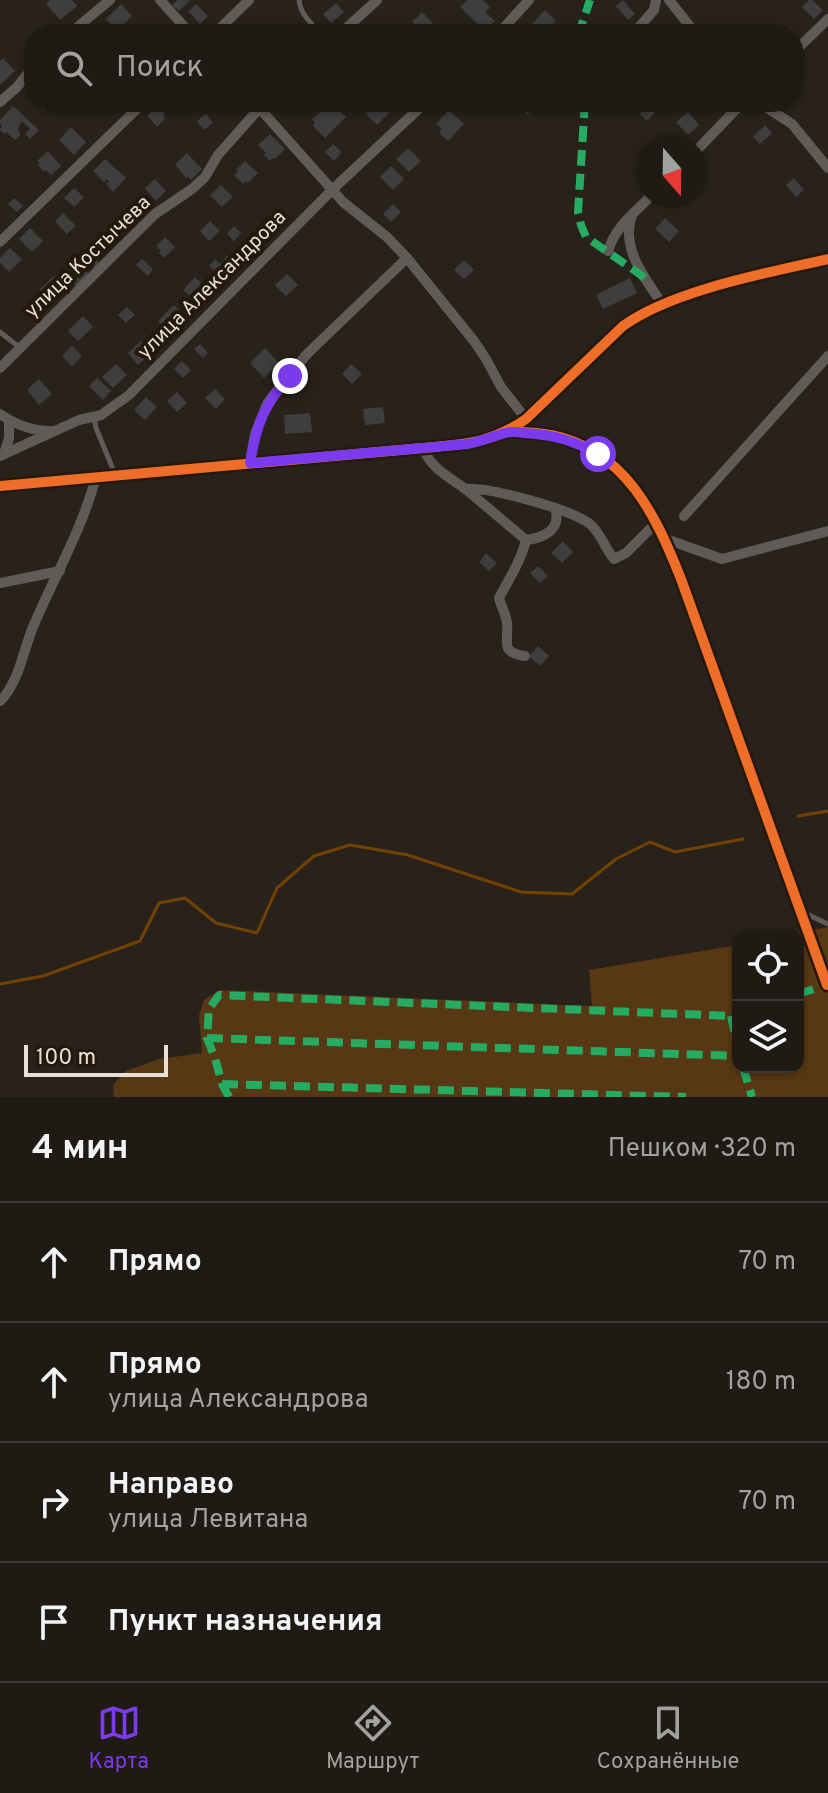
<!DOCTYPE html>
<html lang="ru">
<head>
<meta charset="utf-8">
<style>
	body { margin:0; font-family:Overpass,sans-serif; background:#27231d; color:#f1f3f6 }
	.controls { position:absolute; right:24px; bottom:24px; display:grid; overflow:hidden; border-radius:16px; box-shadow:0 2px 6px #0004 }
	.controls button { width:72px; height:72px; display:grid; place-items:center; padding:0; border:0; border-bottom:2px solid #3c3834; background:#1f1a14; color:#f1f3f6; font:40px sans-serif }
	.compass { position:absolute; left:636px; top:136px; width:72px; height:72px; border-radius:50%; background:#1f1a14; box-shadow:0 2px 6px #0004; rotate:160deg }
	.scale { position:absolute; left:24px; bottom:20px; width:144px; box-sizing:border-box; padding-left:8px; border:4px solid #e8dfd7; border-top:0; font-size:22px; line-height:28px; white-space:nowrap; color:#e8dfd7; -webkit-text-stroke:6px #25180c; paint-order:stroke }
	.stop { position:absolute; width:24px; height:24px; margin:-18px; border:6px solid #7c3aed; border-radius:50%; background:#fff }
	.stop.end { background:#7c3aed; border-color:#fff; box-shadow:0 2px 8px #0008 }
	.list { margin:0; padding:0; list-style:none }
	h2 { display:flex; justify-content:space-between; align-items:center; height:104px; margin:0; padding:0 32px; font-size:34px }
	h2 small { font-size:26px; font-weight:400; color:#a1a1a0 }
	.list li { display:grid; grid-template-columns:52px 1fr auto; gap:24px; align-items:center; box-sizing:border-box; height:120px; padding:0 32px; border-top:2px solid #3c3834 }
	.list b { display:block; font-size:30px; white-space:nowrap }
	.list p { margin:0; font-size:26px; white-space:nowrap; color:#a1a1a0 }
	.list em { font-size:26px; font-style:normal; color:#a1a1a0 }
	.icon { flex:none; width:44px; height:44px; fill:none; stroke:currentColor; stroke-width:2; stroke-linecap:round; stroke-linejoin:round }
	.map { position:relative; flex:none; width:828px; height:1097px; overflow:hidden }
	.search { position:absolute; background:#1f1a14; box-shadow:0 2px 6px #0004; left:24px; right:24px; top:24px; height:88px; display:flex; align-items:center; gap:20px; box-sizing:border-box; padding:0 28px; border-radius:32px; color:#a1a1a0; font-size:30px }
	.sheet { height:584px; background:#1f1a14 }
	nav { display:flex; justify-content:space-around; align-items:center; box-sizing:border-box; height:112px; border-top:2px solid #3c3834; background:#1f1a14; font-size:22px; color:#a1a1a0 }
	nav a { display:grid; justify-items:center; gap:4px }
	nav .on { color:#7c3aed }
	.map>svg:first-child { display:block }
</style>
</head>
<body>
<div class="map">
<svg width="828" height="1097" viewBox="0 0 828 1097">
	<rect width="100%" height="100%" fill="#29221b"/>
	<polygon fill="#573714" points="828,927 828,1097 114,1097 113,1085 126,1071 159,1059 202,1053 199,1016 204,1000 220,990 592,1006 589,970 738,945 738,1067 798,1067 798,935 786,935"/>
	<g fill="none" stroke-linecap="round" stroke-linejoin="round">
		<g stroke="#734202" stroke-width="3">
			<polyline points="798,816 828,811"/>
			<polyline points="0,984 43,976 140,941 159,903 185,898 216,923 257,933 277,888 314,856 350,845 408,855 521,892 572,894 616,859 650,842 675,852 743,839"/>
		</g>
	</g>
	<g fill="#3e3e3e">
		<polygon points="50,0 72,0 77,6 60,20 46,4"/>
		<polygon points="177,0 190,0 179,11 172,5"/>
		<polygon points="467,0 483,0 490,7 485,12 495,21 485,31 460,7"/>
		<polygon points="623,0 635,14 628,20 616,6"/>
		<polygon points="809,0 812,0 823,10 814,19 802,7"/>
		<polygon points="336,3 344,12 331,23 323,14"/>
		<polygon points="121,4 132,16 117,31 106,19"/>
		<polygon points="196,4 208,16 200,24 188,11"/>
		<polygon points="545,10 556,21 543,34 538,34 530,26"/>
		<polygon points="422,12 433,23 423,33 412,22"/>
		<polygon points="103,25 112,34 93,34"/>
		<polygon points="3,58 15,71 0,85 0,61"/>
		<polygon points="34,102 53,102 44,111"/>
		<polygon points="330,102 346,117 325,138 313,126 315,122 312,119 320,112 317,109 321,105 326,106"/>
		<polygon points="379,102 389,113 377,125 366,114"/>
		<polygon points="519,102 536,102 538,103 528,114 517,104"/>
		<polygon points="649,103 657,110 647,121 640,114"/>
		<polygon points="13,106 39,130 30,139 25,134 30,129 22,121 18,128 20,135 15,140 6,132 5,134 0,130 2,126 0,124 0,120"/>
		<polygon points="157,106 165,114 163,116 165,119 157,127 147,116"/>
		<polygon points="449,110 464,124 448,141 439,133 442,129 436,124"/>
		<polygon points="688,112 699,125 688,135 676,122"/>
		<polygon points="206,114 213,123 204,130 197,121"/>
		<polygon points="765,125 772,133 760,144 753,137"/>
		<polygon points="71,127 86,142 74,155 59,140"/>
		<polygon points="270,134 285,149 275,159 273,158 270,161 264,155 266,153 258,145"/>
		<polygon points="333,144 342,152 334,161 325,152"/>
		<polygon points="408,148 421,161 409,172 396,159"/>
		<polygon points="48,151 61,166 51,175 46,170 44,172 38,165 40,164 37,161"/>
		<polygon points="187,153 202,169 191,180 188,177 186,178 175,164"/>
		<polygon points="105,159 126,178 113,192 106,184 109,181 107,179 104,182 93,171"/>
		<polygon points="245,161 258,173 248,183 246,181 243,184 234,175 238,172 236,170"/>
		<polygon points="391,166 404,179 393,190 380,177"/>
		<polygon points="794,178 804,190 796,197 786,185"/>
		<polygon points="155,179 166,191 156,201 145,188"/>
		<polygon points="221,185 233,197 222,207 210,195"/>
		<polygon points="74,188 84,197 74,207 64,198"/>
		<polygon points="14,198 23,206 17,212 8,204"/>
		<polygon points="393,204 401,212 391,222 383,214"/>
		<polygon points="63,213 76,226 67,234 55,222"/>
		<polygon points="665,218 679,231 669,242 655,229"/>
		<polygon points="210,221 220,231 209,241 200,231"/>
		<polygon points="234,226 241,233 234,241 227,234"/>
		<polygon points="30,228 43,241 32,252 19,239"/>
		<polygon points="165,237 175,247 164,258 159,253 161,251 156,246"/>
		<polygon points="10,248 22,259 9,272 0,263 0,258"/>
		<polygon points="92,256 99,262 95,268 87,261"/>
		<polygon points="227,256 240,266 227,281 209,266 215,259 220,264"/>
		<polygon points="142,259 153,269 148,276 136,265"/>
		<polygon points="464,260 474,270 464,279 454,270"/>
		<polygon points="77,261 89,274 76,286 64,274"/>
		<polygon points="287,274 298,285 286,296 275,285"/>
		<polygon points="54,276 67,290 52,304 39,290"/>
		<polygon points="195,277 206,288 201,293 204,295 204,300 197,303 183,290"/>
		<polygon points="630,278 637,293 603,309 596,295"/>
		<polygon points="174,305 183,314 178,319 182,323 171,334 158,321"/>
		<polygon points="127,307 135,315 126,323 118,315"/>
		<polygon points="83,316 93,327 78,341 68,331"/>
		<polygon points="141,341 151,353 138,365 128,353"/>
		<polygon points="200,344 208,353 203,358 194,349"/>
		<polygon points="72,346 82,356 72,366 62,356"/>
		<polygon points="265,348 279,363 264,378 250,363"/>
		<polygon points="182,361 191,370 183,378 174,369"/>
		<polygon points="116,364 127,375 113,388 102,377"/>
		<polygon points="351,364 362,374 352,384 342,374"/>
		<polygon points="97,378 111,391 103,400 89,386"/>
		<polygon points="39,379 52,394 39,405 27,390"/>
		<polygon points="215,389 225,399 216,409 205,398"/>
		<polygon points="177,392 187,403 177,412 167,401"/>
		<polygon points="146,397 157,407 145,420 134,410"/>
		<polygon points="383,407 385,423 365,425 363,409"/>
		<polygon points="310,413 312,432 285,434 284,415"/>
		<polygon points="563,541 573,552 562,563 551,553"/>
		<polygon points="486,553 497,563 489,571 479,562"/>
		<polygon points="538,566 548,576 540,583 530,573"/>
		<polygon points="538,646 549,656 540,666 529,656"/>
	</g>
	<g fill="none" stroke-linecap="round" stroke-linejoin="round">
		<g stroke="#5e5b58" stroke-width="5">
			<path d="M299,0C300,14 312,24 321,34"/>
			<polyline points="0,332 19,347"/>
			<polyline points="94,417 96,428 115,474"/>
			<polyline points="802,912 828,924"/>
		</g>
		<g stroke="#5e5b58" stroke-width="10">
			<polyline points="160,0 191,34"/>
			<polyline points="669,0 696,34"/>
			<polyline points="69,34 110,0"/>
			<polyline points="214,34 249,0"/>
			<polyline points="340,34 377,0"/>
			<polyline points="498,34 529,0"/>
			<polyline points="633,34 654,10 656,0"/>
			<polyline points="794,52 828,19"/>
			<polyline points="0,102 17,87 34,66"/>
			<polyline points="254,102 343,202 387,237 407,258 474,341 486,359 501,387 526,419"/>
			<polyline points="758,102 792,124 828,168"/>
			<polyline points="696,151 743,102"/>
			<path d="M632,215C620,247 645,279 663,305"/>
			<polyline points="0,242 144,102"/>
			<path d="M608,251C615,227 634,213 651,196"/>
			<polyline points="0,368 155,214 192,189 205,177 218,155 265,102"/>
			<path d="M0,414C16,425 32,431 51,431"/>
			<path d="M508,431C522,432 538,432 551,435C626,450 656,516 681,579L827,985"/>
			<path d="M423,448C431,469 451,478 468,491C487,507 507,524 526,540C544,538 562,529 555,508"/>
			<polyline points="4,454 9,438 9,420"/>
			<polyline points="0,456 79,420 101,415 129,395 333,189 426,102"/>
			<polyline points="250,463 255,434 267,404 275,393 307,354 407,258"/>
			<path d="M465,489C490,487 570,509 590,524C601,533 605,549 614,559L626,553L657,522"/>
			<polyline points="684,516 828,356"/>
			<polyline points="666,539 722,559 828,531"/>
			<polyline points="0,583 60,571"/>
			<path d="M525,656C499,652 509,642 507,623C506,614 501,606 499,598C509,579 521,561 526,540"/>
			<path d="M0,701C19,683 23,651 33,627C54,577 82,530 96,477"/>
		</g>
		<path stroke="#605d59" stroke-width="14" d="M0,486L423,448C464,444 490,444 526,419L623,326C673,290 767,273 828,259"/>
		<g stroke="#26ab63" stroke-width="8" stroke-dasharray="16 8" stroke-linecap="butt">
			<polyline points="587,34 581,27 590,0"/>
			<polyline points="585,102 578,212 581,225 586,237 641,275 649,284"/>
			<polyline points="798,994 827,985 828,987"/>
			<polyline points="731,1016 738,1048"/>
			<polyline points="207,1038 738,1056"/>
			<polyline points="743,1067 752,1097"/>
			<polyline points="222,1084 686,1097"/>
			<polyline points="229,1097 222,1084 215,1058 207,1038 209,1009 219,995 731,1016 738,1014"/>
		</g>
		<g stroke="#25180c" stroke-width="15">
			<g id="cycleway">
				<path d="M508,431C522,432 538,432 551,435C626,450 656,516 681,579L827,985"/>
				<path d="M0,486L423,448C464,444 490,444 526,419L623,326C673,290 767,273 828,259"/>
			</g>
		</g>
		<use href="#cycleway" stroke="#ee6e29" stroke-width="10"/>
	</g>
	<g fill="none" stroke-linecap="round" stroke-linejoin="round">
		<path stroke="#7c3aed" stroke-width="10" d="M290,376C264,404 256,426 250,463L468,444C481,441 493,437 505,433C511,431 518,432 525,433C554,435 572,440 598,454"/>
	</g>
	<g text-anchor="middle" stroke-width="8" stroke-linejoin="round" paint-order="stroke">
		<g font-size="20" fill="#e8dfd7" stroke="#25180c">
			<text transform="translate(87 256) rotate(-44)" y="7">улица Костычева</text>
			<text transform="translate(211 284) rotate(-45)" y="7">улица Александрова</text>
		</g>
	</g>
</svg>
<div class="controls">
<button><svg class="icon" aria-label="locate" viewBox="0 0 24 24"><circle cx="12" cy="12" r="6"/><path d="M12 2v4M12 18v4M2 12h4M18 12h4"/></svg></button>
<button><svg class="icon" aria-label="layers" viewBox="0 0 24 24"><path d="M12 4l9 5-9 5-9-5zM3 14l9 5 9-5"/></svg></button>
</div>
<svg class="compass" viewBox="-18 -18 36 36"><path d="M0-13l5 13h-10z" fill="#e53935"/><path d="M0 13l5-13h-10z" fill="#a1a1a0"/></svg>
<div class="scale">100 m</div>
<div class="stop" style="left:598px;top:454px"></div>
<div class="stop end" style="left:290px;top:376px"></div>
<div class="search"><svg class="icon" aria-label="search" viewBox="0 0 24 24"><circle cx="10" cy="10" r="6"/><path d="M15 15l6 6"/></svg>Поиск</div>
</div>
<section class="sheet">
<h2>4 мин<small>Пешком · 320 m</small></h2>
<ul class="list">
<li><svg class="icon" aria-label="ahead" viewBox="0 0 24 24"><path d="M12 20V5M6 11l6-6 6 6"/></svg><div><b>Прямо</b></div><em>70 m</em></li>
<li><svg class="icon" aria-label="ahead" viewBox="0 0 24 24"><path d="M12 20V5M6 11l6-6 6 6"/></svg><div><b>Прямо</b><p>улица Александрова</p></div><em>180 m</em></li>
<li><svg class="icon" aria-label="right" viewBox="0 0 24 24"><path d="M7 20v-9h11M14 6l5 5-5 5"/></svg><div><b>Направо</b><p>улица Левитана</p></div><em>70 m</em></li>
<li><svg class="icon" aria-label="arrive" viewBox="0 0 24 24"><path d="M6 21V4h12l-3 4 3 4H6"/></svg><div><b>Пункт назначения</b></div></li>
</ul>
</section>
<nav>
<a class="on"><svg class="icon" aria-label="map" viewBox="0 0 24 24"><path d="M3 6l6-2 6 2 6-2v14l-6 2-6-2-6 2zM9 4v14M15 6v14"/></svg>Карта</a>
<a><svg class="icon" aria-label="directions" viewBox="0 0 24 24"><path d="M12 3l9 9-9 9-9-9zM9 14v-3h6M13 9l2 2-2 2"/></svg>Маршрут</a>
<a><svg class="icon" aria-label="saved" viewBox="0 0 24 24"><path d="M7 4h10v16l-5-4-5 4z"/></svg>Сохранённые</a>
</nav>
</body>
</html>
